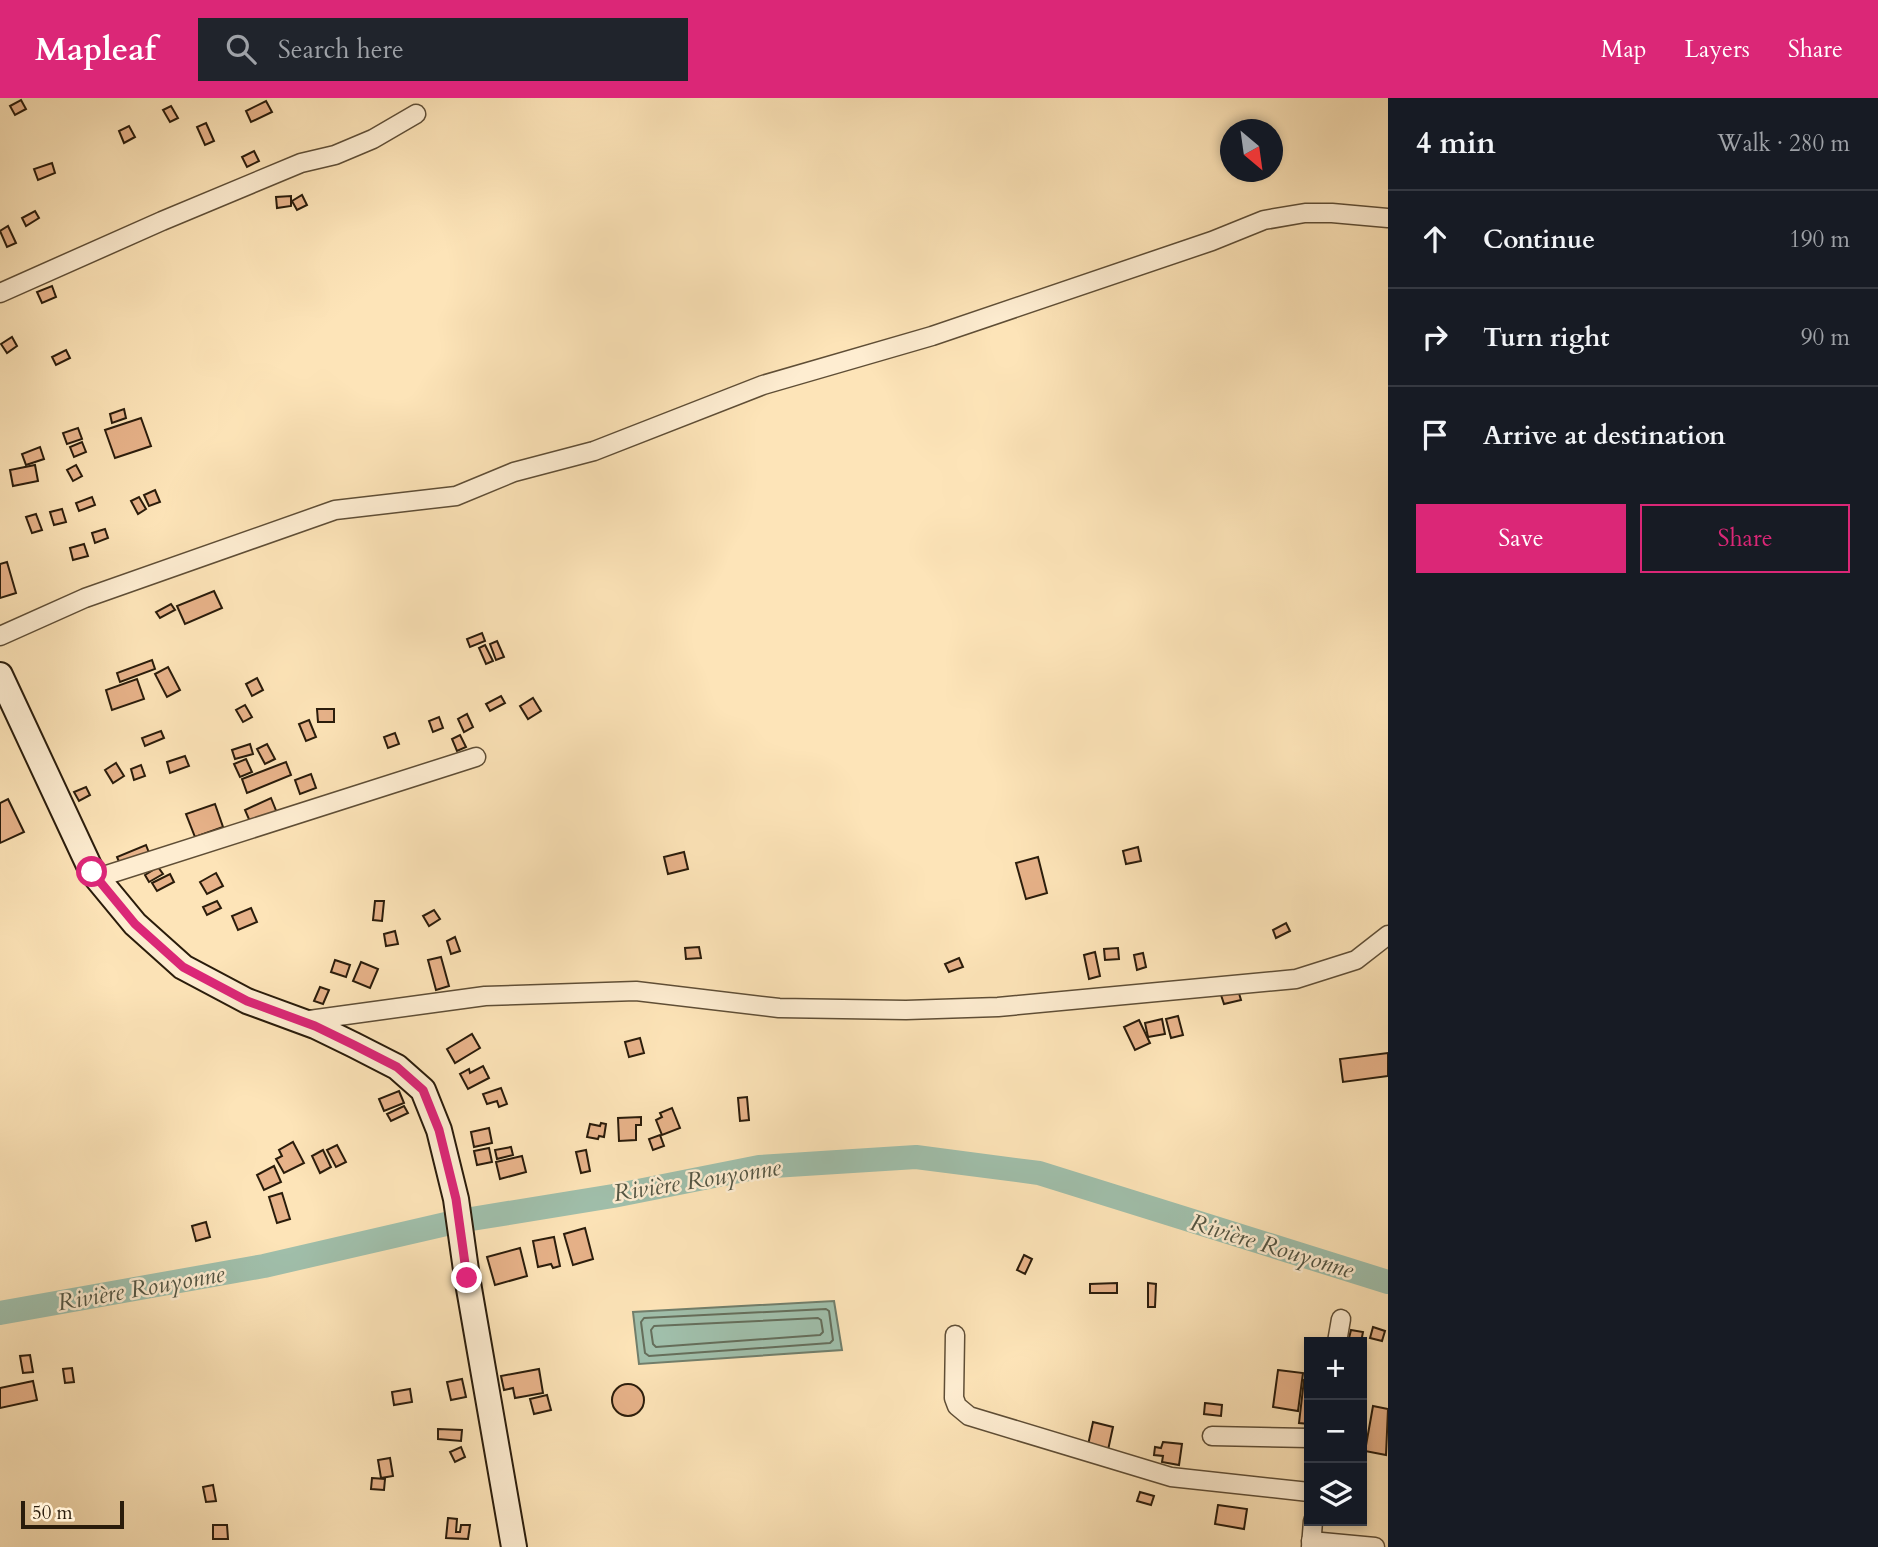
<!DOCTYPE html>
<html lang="en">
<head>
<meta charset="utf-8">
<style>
	body { margin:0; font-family:Cardo,serif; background:#20242c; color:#f1f3f6 }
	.controls { position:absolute; right:21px; bottom:21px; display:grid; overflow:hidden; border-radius:0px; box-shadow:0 4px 10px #0003 }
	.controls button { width:63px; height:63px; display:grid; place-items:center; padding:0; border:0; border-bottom:2px solid #363941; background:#171b24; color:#f1f3f6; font:35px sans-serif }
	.compass { position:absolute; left:1220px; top:21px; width:63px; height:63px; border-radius:50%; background:#171b24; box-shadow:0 4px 10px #0003; rotate:151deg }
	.scale { position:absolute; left:21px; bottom:18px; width:103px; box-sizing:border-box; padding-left:7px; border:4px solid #2a1c0b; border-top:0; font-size:19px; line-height:24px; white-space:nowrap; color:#2a1c0b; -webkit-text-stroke:5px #feedd1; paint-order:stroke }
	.stop { position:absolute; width:21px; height:21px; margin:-16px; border:5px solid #db2777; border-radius:50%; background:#fff }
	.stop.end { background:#db2777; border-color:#fff; box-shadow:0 2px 7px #0008 }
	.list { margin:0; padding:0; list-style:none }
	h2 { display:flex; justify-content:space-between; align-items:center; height:91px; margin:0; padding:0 28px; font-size:30px }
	h2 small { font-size:23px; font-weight:400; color:#9ea1a6 }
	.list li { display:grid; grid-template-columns:46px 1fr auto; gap:21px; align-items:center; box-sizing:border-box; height:98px; padding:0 28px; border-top:2px solid #363941 }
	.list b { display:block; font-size:26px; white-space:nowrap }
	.list em { font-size:23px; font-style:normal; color:#9ea1a6 }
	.actions { display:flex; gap:14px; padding:21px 28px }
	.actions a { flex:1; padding:16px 0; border:2px solid #db2777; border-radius:0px; text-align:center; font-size:24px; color:#db2777 }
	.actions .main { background:#db2777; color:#fff }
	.icon { flex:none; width:38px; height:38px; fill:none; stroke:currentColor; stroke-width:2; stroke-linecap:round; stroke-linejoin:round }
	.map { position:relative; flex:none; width:1388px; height:1449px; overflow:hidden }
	header { display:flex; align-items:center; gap:42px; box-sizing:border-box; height:98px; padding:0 35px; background:#db2777; color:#fff }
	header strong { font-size:33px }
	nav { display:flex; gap:38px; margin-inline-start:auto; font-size:24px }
	.search { width:490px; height:63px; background:#20242c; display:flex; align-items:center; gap:18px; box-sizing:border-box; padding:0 24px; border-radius:0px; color:#9ea1a6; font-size:26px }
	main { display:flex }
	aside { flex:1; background:#171b24 }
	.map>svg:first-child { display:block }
</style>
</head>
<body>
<header>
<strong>Mapleaf</strong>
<div class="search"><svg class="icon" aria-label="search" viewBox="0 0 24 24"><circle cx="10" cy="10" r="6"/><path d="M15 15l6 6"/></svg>Search here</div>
<nav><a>Map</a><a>Layers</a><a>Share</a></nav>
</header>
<main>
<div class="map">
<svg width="1388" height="1449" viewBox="0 0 1388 1449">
	<rect width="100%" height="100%" fill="#fde4b8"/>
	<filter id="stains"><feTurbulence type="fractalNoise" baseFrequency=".00286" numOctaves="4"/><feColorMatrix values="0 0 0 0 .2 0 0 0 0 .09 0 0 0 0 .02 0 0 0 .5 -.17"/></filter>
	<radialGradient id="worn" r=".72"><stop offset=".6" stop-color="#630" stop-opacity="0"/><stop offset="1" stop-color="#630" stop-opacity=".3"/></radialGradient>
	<polygon fill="#a0bfab" stroke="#717e6b" stroke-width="2" points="834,1203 842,1252 639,1266 633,1214"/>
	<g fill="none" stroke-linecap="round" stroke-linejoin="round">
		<g stroke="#656e5b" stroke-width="2">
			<polygon points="826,1211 829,1213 833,1242 830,1245 649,1258 645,1255 641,1224 644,1220"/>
			<polygon points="818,1220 821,1222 823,1234 820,1237 656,1249 653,1246 651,1232 654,1228"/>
		</g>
		<polyline stroke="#a0bfab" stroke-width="24" points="0,1215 264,1168 459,1123 613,1098 759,1069 916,1059 1039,1075 1388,1184"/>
	</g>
	<g fill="#e7b289" stroke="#2a1c0b" stroke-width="2">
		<polygon points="21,2 26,11 15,17 10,8"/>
		<polygon points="266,3 272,14 251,24 246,13"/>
		<polygon points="171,8 178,20 170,24 163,12"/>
		<polygon points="206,25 214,43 205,47 197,29"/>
		<polygon points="129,28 135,39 124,45 119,33"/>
		<polygon points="254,53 259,63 247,69 242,59"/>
		<polygon points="52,65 55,75 38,82 34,71"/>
		<polygon points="302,97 307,107 297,112 292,103"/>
		<polygon points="291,98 291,108 277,110 276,99"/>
		<polygon points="35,113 39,120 26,128 22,120"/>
		<polygon points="8,128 16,145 7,149 0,133"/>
		<polygon points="52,188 56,199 42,205 37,194"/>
		<polygon points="12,239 17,248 7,255 1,246"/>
		<polygon points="66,252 70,260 56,267 52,259"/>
		<polygon points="124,311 126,320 112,325 110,316"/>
		<polygon points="141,320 151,348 115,360 105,332"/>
		<polygon points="78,330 82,341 67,346 63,335"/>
		<polygon points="82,344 86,354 74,359 70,349"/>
		<polygon points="40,349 44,361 26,367 22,356"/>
		<polygon points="35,367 38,383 13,388 10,372"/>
		<polygon points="76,367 82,378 73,383 67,372"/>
		<polygon points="155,392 160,404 149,408 144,397"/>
		<polygon points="92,399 95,407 79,413 76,405"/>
		<polygon points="139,399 146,411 138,416 131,403"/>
		<polygon points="62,411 66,424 54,427 50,414"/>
		<polygon points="36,416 42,432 32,435 26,419"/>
		<polygon points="105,431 108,440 95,445 92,435"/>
		<polygon points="84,446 88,458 73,462 70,450"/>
		<polygon points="7,464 16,495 0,500 0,466"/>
		<polygon points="214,493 222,510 185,526 177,508"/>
		<polygon points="171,506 175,512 160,520 156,514"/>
		<polygon points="482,535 485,543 470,549 467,541"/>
		<polygon points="497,543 504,559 496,562 490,546"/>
		<polygon points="485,547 493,563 486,566 479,550"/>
		<polygon points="152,562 155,571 120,584 117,575"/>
		<polygon points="168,569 180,592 167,599 155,576"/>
		<polygon points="257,580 263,592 252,598 246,586"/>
		<polygon points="137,581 144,601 112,612 106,592"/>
		<polygon points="501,598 505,605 490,613 486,606"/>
		<polygon points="533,600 541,613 528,621 520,608"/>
		<polygon points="245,607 252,619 243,624 236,612"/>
		<polygon points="317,611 334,611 334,624 318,624"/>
		<polygon points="467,616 473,629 464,634 458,621"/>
		<polygon points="439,619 443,630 433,634 429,623"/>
		<polygon points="309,622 316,639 306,643 299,626"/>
		<polygon points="161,633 164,640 145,648 142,640"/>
		<polygon points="395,635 399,646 388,650 384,639"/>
		<polygon points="460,637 466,649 457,653 452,641"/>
		<polygon points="250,646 253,656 235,661 232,652"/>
		<polygon points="267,646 275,661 265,666 257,651"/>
		<polygon points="185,658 189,668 170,675 167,664"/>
		<polygon points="246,661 252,674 240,679 234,666"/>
		<polygon points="286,664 291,677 247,695 242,681"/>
		<polygon points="116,665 124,678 113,685 105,672"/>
		<polygon points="141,667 145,678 134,682 131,671"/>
		<polygon points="311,676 316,690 300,696 295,682"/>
		<polygon points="86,689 90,697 79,703 74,694"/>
		<polygon points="271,700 277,715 251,726 245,712"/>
		<polygon points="8,701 24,734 0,745 0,705"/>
		<polygon points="215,706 223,729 195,739 186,716"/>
		<polygon points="146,747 151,760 122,771 117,759"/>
		<polygon points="1138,749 1141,763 1126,766 1123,753"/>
		<polygon points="684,754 688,771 668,776 664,759"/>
		<polygon points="1038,759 1047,795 1026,801 1016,765"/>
		<polygon points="158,769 163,776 149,784 145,777"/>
		<polygon points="216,775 223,788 207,796 200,784"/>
		<polygon points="170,776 174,784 157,793 152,785"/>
		<polygon points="217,803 221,810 207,817 203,809"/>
		<polygon points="375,803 384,803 382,823 373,822"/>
		<polygon points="251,810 257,824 238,832 232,818"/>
		<polygon points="434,812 440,821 429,828 423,818"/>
		<polygon points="1286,825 1290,833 1276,840 1273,832"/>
		<polygon points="395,833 398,846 386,848 384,836"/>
		<polygon points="455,839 460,853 451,856 447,843"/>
		<polygon points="699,849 701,860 686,861 685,850"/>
		<polygon points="1118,850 1119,861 1105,862 1104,851"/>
		<polygon points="1095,854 1100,878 1089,881 1084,857"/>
		<polygon points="1143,855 1146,869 1137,872 1134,857"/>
		<polygon points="441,859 449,888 436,892 428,862"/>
		<polygon points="959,860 963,869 949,874 945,866"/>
		<polygon points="335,862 350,867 346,879 331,874"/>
		<polygon points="361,864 378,871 370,890 353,883"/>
		<polygon points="320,889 329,892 323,906 314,903"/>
		<polygon points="1238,892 1241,902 1224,906 1221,897"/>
		<polygon points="1178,918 1183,937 1171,940 1166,921"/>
		<polygon points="1162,921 1165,936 1148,939 1145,925"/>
		<polygon points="1139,922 1150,945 1135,952 1124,929"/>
		<polygon points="472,936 480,950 455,965 447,951"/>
		<polygon points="640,940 644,955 629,959 625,944"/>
		<polygon points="1388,955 1388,978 1343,984 1340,961"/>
		<polygon points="483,968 489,980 468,991 460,976 469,971 470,975"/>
		<polygon points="501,990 507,1006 499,1009 497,1003 487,1006 483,996"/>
		<polygon points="399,993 404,1005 384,1013 379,1001"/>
		<polygon points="747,999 749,1022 740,1023 738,1000"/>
		<polygon points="404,1008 408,1015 391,1023 387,1016"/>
		<polygon points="672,1010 680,1030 662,1037 656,1022 662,1019 660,1015"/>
		<polygon points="641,1019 641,1027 636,1027 636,1042 619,1043 618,1020"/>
		<polygon points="601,1025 606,1026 604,1039 599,1038 598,1041 587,1039 590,1026 600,1028"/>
		<polygon points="489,1030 492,1045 474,1049 471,1034"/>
		<polygon points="660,1037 664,1048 653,1052 649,1041"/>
		<polygon points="293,1044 304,1065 284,1075 276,1061 282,1058 279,1052"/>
		<polygon points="337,1047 346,1064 336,1069 327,1052"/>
		<polygon points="511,1049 513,1057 497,1061 495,1052"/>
		<polygon points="489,1050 492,1064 477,1067 474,1053"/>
		<polygon points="323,1052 331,1069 320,1075 312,1058"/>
		<polygon points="586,1052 590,1073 581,1075 576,1054"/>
		<polygon points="522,1058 526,1074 500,1081 496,1064"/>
		<polygon points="274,1068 281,1084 264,1092 257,1077"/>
		<polygon points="282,1095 290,1121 277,1125 269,1099"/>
		<polygon points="206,1124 210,1139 196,1143 192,1128"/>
		<polygon points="585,1130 593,1161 573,1167 564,1136"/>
		<polygon points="554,1139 560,1168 553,1170 551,1166 538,1169 533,1143"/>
		<polygon points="520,1150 527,1178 495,1187 487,1159"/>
		<polygon points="1024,1157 1032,1161 1025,1176 1017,1172"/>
		<polygon points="1117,1185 1117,1195 1090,1195 1090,1186"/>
		<polygon points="1148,1185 1156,1186 1155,1209 1148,1209"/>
		<polygon points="1373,1229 1385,1233 1382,1243 1370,1240"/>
		<polygon points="1351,1232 1363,1234 1361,1244 1348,1244"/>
		<polygon points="30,1257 33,1274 23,1275 20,1258"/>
		<polygon points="72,1270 74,1284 65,1285 63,1271"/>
		<polygon points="539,1271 543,1295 515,1300 513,1290 504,1292 501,1278"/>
		<polygon points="1278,1272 1303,1275 1298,1313 1273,1309"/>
		<polygon points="462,1281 466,1299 451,1302 447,1284"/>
		<polygon points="1304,1282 1309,1283 1309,1326 1299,1325"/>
		<polygon points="33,1283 37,1302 0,1310 0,1290"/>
		<circle cx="628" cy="1302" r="16"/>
		<polygon points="410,1291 412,1304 394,1307 392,1294"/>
		<polygon points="547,1297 551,1312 534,1316 530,1301"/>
		<polygon points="1205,1305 1222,1307 1221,1318 1204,1316"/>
		<polygon points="1373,1308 1388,1311 1386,1357 1365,1353"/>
		<polygon points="1093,1324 1113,1329 1108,1352 1088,1347"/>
		<polygon points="438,1331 462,1332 461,1343 438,1341"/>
		<polygon points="1163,1344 1182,1346 1179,1367 1162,1364 1163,1358 1154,1357 1155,1349 1161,1350"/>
		<polygon points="461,1349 465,1359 455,1364 450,1354"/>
		<polygon points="390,1360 393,1378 381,1380 378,1362"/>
		<polygon points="372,1380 385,1381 384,1392 371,1391"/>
		<polygon points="213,1387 216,1403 206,1404 203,1389"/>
		<polygon points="1140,1394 1154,1398 1151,1407 1137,1403"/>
		<polygon points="1218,1407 1247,1411 1244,1431 1215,1426"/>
		<polygon points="448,1420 457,1421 456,1434 460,1434 461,1427 470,1427 468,1441 446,1440"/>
		<polygon points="213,1427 227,1427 228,1441 213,1441"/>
	</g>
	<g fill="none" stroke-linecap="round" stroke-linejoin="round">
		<g stroke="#5f4e36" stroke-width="21">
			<g id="street">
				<polyline points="0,195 162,123 301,65 335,57 373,41 416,16"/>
				<polyline points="0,538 85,500 335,412 456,398 514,374 594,353 763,287 932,238 1212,143 1264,122 1305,115 1332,115 1388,120"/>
				<polyline points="97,780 476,659"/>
				<polyline points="302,923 485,898 636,893 779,910 906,912 998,909 1296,881 1356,862 1388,837"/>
				<polyline points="955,1237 954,1300 957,1308 969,1318 1171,1379 1309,1394"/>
				<polyline points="1337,1244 1341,1221"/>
				<polyline points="1212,1338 1309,1340"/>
				<polyline points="1311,1443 1375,1449"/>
				<polyline points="1311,1449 1313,1423"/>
			</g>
		</g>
		<g stroke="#2a1c0b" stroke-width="28">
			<polyline id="secondary" points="0,577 92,774 135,826 183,869 247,903 315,928 354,947 397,969 423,992 439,1032 456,1101 467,1179 514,1449"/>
		</g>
		<use href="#street" stroke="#feedd1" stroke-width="18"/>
		<use href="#secondary" stroke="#feedd1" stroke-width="24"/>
	</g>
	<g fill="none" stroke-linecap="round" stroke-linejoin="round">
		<polyline stroke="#db2777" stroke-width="9" points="92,774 135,826 183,869 247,903 315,928 354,947 397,969 423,992 439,1032 456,1101 467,1180"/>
	</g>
	<g text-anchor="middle" stroke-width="5" stroke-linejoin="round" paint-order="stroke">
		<g font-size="24" font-style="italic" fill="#535543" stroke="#feedd1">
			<text transform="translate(697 1082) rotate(-9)" y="8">Rivière Rouyonne</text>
			<text transform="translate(1272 1148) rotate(17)" y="8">Rivière Rouyonne</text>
			<text transform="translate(141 1190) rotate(-10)" y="8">Rivière Rouyonne</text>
		</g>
	</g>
	<rect width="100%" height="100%" filter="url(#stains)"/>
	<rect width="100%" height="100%" fill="url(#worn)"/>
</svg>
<div class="controls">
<button>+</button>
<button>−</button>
<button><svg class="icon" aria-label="layers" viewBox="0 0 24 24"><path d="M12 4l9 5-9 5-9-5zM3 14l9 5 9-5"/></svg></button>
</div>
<svg class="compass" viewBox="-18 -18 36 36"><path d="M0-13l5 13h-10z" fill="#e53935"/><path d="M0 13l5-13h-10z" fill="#9ea1a6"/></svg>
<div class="scale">50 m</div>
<div class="stop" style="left:92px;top:774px"></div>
<div class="stop end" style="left:467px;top:1180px"></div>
</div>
<aside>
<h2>4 min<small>Walk · 280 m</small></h2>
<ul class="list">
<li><svg class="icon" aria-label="ahead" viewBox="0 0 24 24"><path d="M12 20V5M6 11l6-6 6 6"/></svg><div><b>Continue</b></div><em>190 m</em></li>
<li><svg class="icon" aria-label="right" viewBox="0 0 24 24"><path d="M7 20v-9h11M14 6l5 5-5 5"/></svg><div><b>Turn right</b></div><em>90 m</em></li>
<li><svg class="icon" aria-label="arrive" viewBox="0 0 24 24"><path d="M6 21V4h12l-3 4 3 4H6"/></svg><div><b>Arrive at destination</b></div></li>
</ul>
<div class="actions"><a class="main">Save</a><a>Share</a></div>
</aside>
</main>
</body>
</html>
